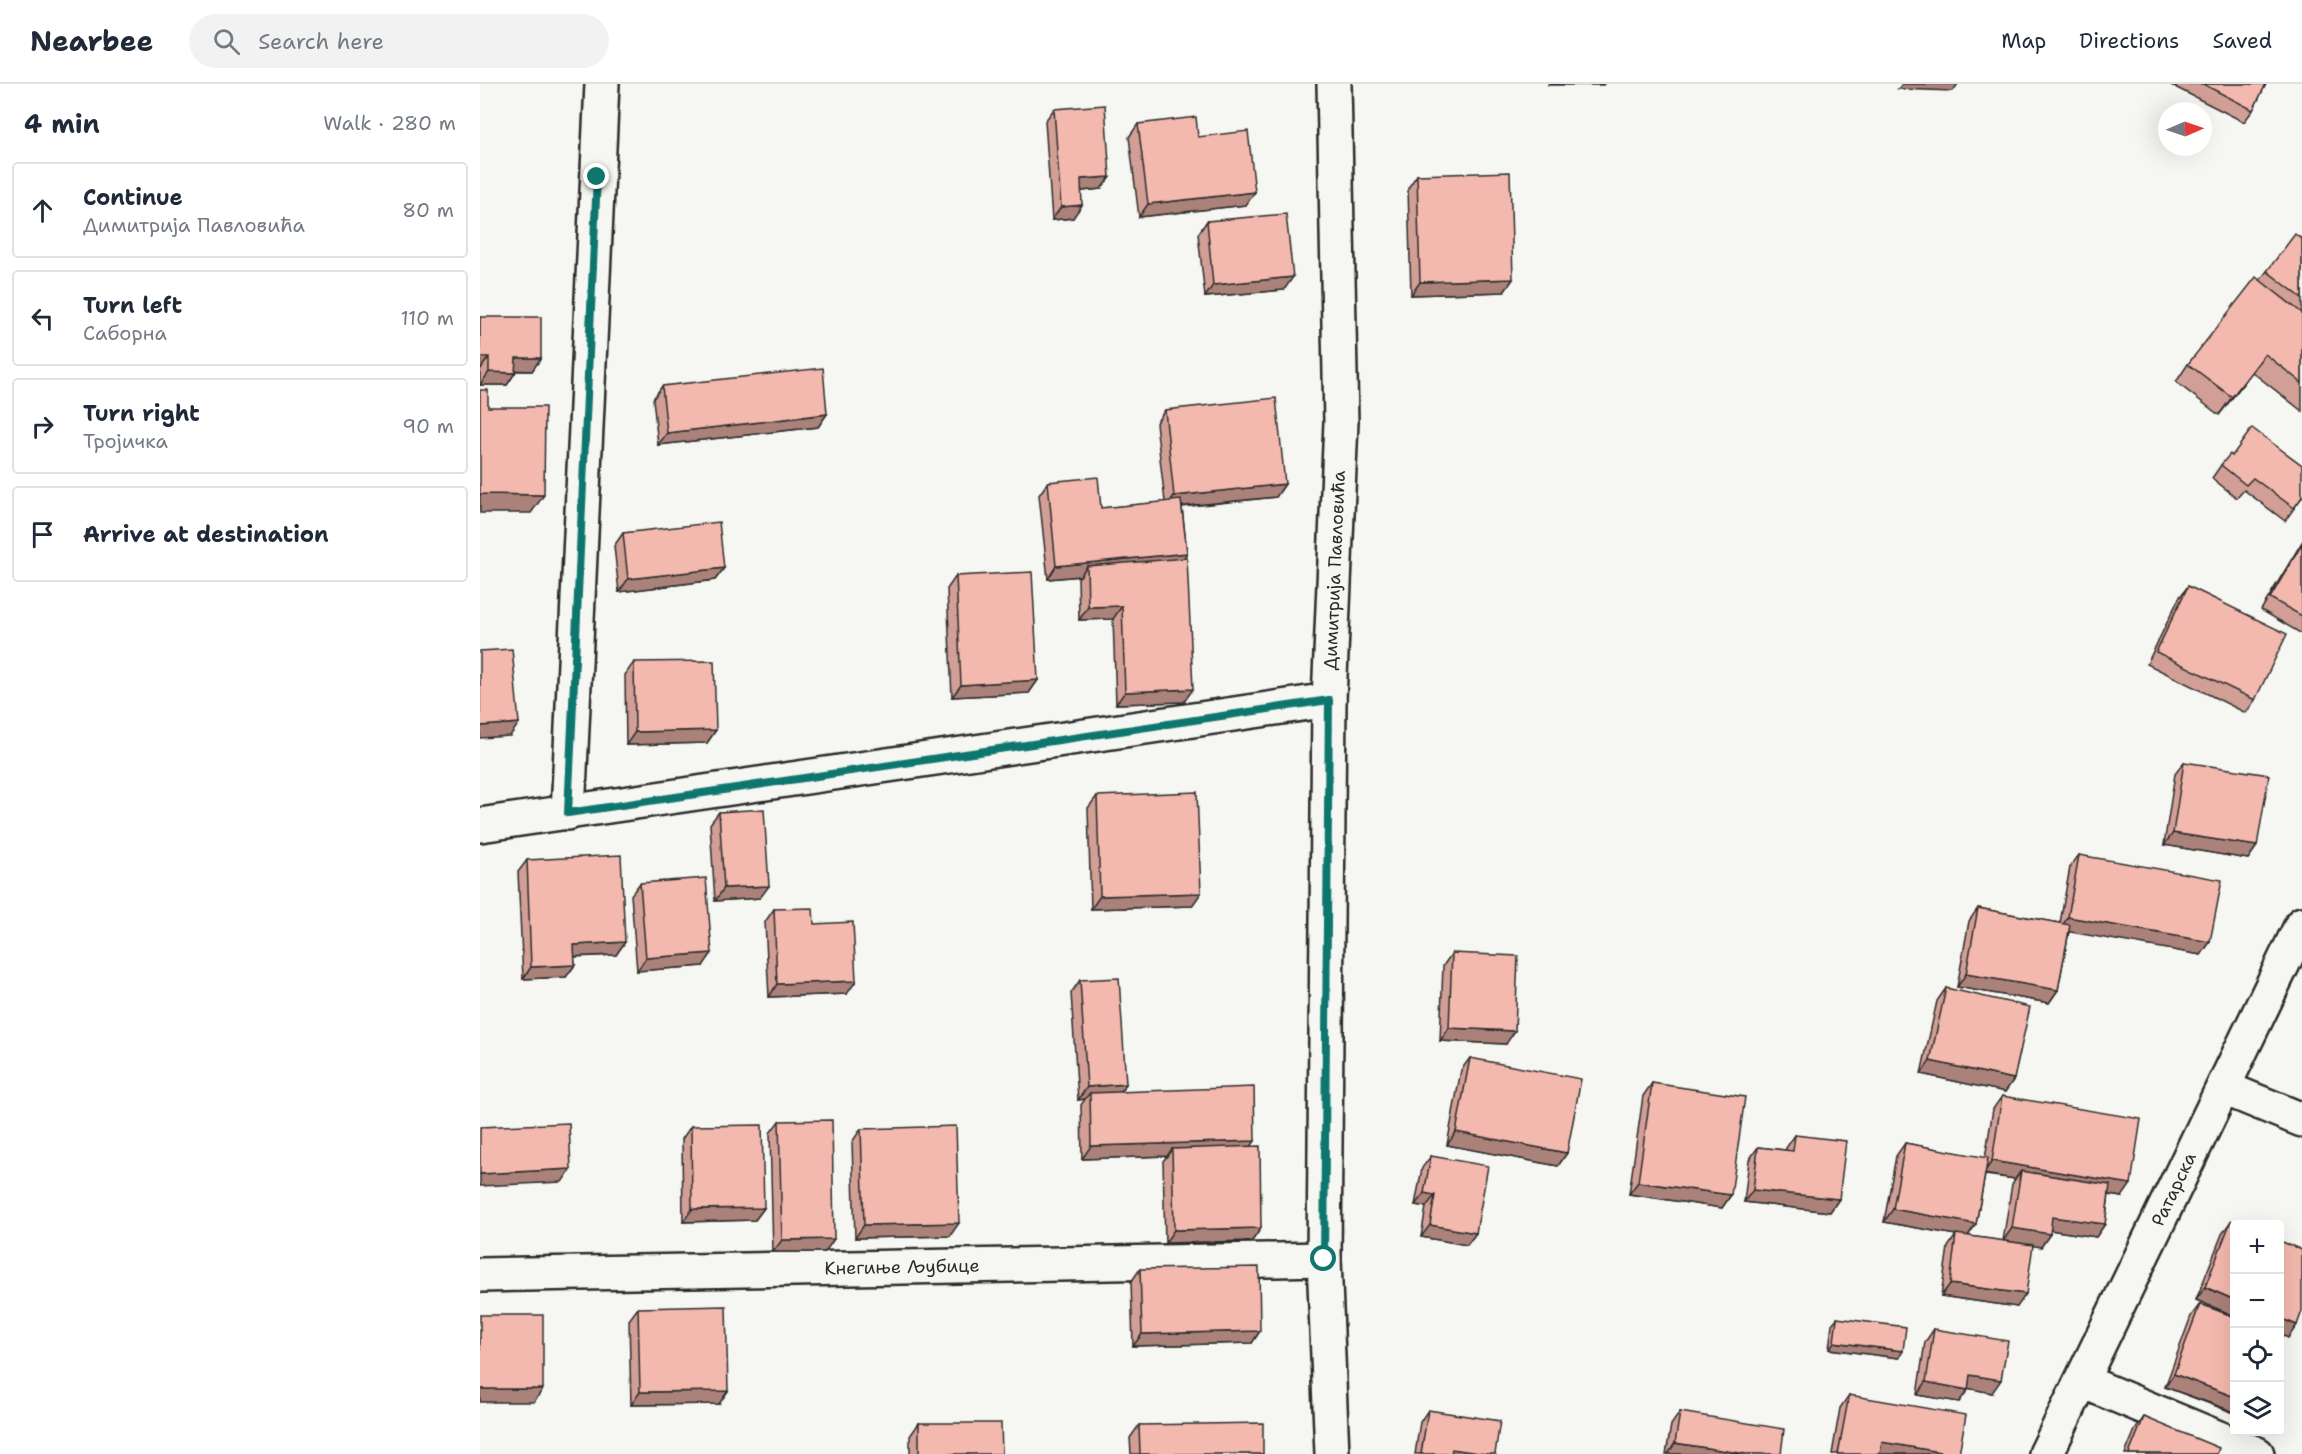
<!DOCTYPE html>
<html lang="en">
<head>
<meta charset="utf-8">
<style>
	body { margin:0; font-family:"Shantell Sans",sans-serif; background:#f2f2f3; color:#1f2937 }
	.controls { position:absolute; right:18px; bottom:18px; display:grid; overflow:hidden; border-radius:6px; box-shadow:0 6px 24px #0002 }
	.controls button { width:54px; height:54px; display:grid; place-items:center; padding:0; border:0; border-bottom:2px solid #e0e1e3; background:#fff; color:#1f2937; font:30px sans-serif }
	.compass { position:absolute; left:1678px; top:18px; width:54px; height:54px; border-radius:50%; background:#fff; box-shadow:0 6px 24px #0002; rotate:88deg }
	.stop { position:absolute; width:18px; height:18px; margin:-14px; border:4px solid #0f766e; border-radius:50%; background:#fff }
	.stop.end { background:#0f766e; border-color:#fff; box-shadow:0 2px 6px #0008 }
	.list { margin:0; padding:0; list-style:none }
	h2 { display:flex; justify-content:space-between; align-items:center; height:78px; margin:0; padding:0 24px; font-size:26px }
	h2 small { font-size:20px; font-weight:400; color:#747a83 }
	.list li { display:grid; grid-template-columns:39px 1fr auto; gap:18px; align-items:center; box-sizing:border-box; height:96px; margin:0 12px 12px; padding:0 12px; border:2px solid #e0e1e3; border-radius:6px }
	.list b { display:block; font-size:22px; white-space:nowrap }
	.list p { margin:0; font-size:20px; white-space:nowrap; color:#747a83 }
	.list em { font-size:20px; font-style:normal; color:#747a83 }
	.icon { flex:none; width:33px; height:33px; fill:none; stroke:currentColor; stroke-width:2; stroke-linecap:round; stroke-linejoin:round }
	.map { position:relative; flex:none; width:1822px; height:1370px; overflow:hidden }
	header { display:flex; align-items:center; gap:36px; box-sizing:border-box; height:84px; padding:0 30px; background:#fff; border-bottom:2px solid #e0e1e3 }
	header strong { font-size:28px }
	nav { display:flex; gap:33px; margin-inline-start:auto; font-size:21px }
	.search { width:420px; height:54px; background:#f2f2f3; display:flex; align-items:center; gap:15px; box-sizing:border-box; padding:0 21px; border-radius:33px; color:#747a83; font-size:22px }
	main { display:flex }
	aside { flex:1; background:#fff }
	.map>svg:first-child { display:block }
</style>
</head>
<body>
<header>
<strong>Nearbee</strong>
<div class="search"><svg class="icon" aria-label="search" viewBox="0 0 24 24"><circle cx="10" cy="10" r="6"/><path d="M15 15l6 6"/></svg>Search here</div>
<nav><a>Map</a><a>Directions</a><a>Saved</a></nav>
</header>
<main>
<aside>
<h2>4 min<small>Walk · 280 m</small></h2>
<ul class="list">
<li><svg class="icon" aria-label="ahead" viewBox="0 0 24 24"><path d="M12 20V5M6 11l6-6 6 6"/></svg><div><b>Continue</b><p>Димитрија Павловића</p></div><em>80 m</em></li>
<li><svg class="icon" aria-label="left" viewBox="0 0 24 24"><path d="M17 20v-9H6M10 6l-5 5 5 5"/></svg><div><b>Turn left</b><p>Саборна</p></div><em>110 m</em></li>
<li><svg class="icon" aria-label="right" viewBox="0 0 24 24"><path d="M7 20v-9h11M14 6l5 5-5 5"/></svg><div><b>Turn right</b><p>Тројичка</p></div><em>90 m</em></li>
<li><svg class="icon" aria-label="arrive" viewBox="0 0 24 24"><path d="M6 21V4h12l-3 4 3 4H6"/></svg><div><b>Arrive at destination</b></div></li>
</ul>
</aside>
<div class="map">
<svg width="1822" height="1370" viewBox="0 0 1822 1370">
	<rect width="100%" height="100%" fill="#f6f6f2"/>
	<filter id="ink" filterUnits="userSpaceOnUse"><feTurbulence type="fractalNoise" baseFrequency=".0167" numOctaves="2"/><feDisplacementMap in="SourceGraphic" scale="12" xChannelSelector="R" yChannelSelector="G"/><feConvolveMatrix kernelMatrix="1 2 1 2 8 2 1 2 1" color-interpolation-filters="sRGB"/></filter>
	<g filter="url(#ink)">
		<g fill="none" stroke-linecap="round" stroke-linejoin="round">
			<g stroke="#2b2b2b" stroke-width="38">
				<g id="minor">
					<polyline points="88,729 122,0"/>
					<polyline points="0,741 849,616"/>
					<polyline points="1744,1004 1822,1036"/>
					<path id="s1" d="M0,1191L844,1175"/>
					<polyline points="1602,1297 1777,1370"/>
					<path id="s2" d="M852,1370L844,1175L849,616L861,338L854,0"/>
				</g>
			</g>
			<g stroke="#2b2b2b" stroke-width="38">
				<g id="tertiary">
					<path id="s3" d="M1566,1370L1822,840"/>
				</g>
			</g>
			<use href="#minor" stroke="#f6f6f2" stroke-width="33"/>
			<use href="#tertiary" stroke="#f6f6f2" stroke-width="33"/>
		</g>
		<g fill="#d29f96" stroke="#2b2b2b" stroke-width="1.5" fill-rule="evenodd">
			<polygon points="1689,0 1786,0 1773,26 1764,38"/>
			<polygon points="574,25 630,93 621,105 601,107 593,134 572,136 565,37"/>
			<polygon points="658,40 718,53 766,121 659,133 649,53"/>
			<polygon points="937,91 1033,195 1024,208 931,211 928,104"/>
			<polygon points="727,137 804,206 725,213 718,150"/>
			<polygon points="1822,155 1822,327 1772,288 1739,331 1696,298 1708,280 1780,196 1787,187"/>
			<polygon points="0,233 61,274 52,287 36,287 35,289 27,301 0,301"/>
			<polygon points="182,302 347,330 338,343 178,361 173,315"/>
			<polygon points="685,326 805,400 796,413 702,423 707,469 703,475 704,618 636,620 633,535 599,536 598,494 600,492 568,495 559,411 568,398 621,424 685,418 676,339"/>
			<polygon points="1752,372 1822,413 1805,437 1764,406 1757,414 1732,394 1741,381"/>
			<polygon points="143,449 244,484 235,496 139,508 134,462"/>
			<polygon points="1822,458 1822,550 1781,526"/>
			<polygon points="476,492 558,596 549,609 472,613 467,505"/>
			<polygon points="1708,502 1775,616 1766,629 1667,580 1699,514"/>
			<polygon points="154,578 236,646 227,659 146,661 145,591"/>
			<polygon points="1704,678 1777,762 1768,775 1684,761 1695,690"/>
			<polygon points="617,712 712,822 611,825 608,724"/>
			<polygon points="239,728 280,814 235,817 230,740"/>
			<polygon points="1599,771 1730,858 1721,871 1589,847 1578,906 1569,919 1477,903 1489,837 1498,824 1580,839 1590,783"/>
			<polygon points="47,776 145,858 136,871 94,873 95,881 86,893 43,895 38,788"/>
			<polygon points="160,799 223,882 157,887 151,811"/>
			<polygon points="294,825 334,840 367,910 289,913 285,838"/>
			<polygon points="972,869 1026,960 960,957 963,882"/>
			<polygon points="600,896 646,1000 641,1008 771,1062 781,1144 772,1157 685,1159 683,1077 687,1072 602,1075 601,1021 605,1015 598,1016 591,909"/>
			<polygon points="1466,904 1534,995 1525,1008 1441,990 1457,917"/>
			<polygon points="990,974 1087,1069 1078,1082 967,1061 981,986"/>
			<polygon points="1172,999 1251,1111 1242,1124 1149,1110 1163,1012"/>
			<path d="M1522,1012L1642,1113L1629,1111L1625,1140L1616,1153L1570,1146V1150L1561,1163L1553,1161L1537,1223L1461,1212L1468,1163L1476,1151L1404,1138L1416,1072L1425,1059L1505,1074L1513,1025ZM1505,1091L1535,1095L1532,1100L1523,1157L1488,1152L1496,1140Z"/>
			<polygon points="299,1037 345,1168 293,1168 290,1049"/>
			<polygon points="211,1042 284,1124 275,1136 203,1138 202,1055"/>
			<polygon points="381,1045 470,1152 375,1154 372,1058"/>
			<polygon points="1315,1051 1359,1115 1350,1128 1264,1118 1269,1076 1278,1063 1306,1066 1306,1064"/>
			<polygon points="951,1072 996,1149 987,1161 941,1153 946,1123 935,1121 942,1084"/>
			<polygon points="1751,1137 1755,1232 1716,1216 1742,1150"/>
			<polygon points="660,1185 780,1247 772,1259 653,1262 651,1198"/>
			<polygon points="1720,1220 1755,1233 1754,1329 1685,1303 1711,1232"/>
			<polygon points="158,1224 239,1320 151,1321 149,1236"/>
			<polygon points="1357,1234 1419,1274 1349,1265 1352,1240"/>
			<polygon points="1454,1245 1512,1309 1488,1304 1479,1318 1437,1311 1445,1258"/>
			<polygon points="1369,1311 1479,1370 1352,1370 1360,1324"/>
			<polygon points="948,1326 1015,1370 935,1370 940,1338"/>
			<polygon points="1200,1328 1301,1370 1186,1370 1191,1341"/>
			<polygon points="1664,1333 1737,1370 1645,1370 1655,1346"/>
			<polygon points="439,1339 522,1370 430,1370 430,1352"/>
			<polygon points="659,1341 783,1370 651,1370 650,1354"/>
		</g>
		<g fill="#ab827a" stroke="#2b2b2b" stroke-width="1.5">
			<polygon points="1068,0 1124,0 1123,1 1068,1"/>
			<polygon points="1422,0 1478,0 1473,7 1418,5"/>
			<polygon points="630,93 621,105 592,108 601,95"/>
			<polygon points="775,108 766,121 659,133 668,120"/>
			<polygon points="602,121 593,134 572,136 581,123"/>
			<polygon points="813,193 804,206 725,213 733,201"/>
			<polygon points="1033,195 1024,208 931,211 940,198"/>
			<polygon points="1785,270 1772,288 1739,331 1752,313"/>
			<polygon points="0,273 9,273 0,286"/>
			<polygon points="36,274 61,274 52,287 27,286"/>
			<polygon points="9,288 35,289 27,301 0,301"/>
			<polygon points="347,330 338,343 178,361 187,349"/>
			<polygon points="805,400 796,413 685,424 694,412"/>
			<polygon points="0,410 64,411 51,429 0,429"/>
			<polygon points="707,469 698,482 607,482 600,492 568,495 576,482"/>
			<polygon points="244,484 235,496 139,508 148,495"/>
			<polygon points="642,522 633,535 599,536 608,523"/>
			<polygon points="558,596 549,609 472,613 481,601"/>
			<polygon points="713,605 704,618 636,620 645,608"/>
			<polygon points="39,639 30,652 0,654 0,642"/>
			<polygon points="236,646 227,659 146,661 155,648"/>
			<polygon points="1693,749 1777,762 1768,775 1684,761"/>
			<polygon points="289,802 280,814 235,817 244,804"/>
			<polygon points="721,809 712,822 611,825 620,812"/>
			<polygon points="1588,833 1730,858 1721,871 1579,846"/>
			<polygon points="145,858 136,871 85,873 94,861"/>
			<polygon points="232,869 223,882 157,887 166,874"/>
			<polygon points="95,881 86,893 43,895 51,883"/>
			<polygon points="1486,890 1578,906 1569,919 1477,903"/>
			<polygon points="376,897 367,910 289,913 297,900"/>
			<polygon points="969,944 1035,947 1026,960 960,957"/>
			<polygon points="1450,977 1534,995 1525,1008 1441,990"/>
			<polygon points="646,1000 637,1013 610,1009 605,1015 598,1016 607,1003"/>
			<polygon points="976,1048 1087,1069 1078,1082 967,1061"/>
			<polygon points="775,1057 766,1070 692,1065 687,1072 602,1075 611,1062"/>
			<polygon points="1512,1077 1651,1100 1642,1113 1539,1096 1541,1087 1535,1095 1503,1090"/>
			<polygon points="91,1085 82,1098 0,1102 0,1090"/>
			<polygon points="1158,1098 1251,1111 1242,1124 1149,1110"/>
			<polygon points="1273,1106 1359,1115 1350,1128 1264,1118"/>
			<polygon points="944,1109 955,1111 946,1123 935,1121"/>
			<polygon points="284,1124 275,1136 203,1138 212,1125"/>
			<polygon points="1413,1125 1496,1140 1487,1153 1404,1138"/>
			<polygon points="1572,1133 1625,1140 1616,1153 1563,1145"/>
			<polygon points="479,1139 470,1152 375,1154 384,1141"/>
			<polygon points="950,1141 996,1149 987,1161 941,1153"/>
			<polygon points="781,1144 772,1157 685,1159 694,1146"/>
			<polygon points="1532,1144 1570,1150 1561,1163 1523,1157"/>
			<polygon points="354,1155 345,1168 293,1168 302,1156"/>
			<polygon points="1470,1200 1546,1210 1537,1223 1461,1212"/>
			<polygon points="1725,1203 1755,1216 1755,1232 1716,1216"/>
			<polygon points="1800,1234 1817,1241 1808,1254 1800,1250"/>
			<polygon points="780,1247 772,1259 653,1262 662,1250"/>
			<polygon points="1354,1258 1423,1267 1419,1274 1349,1265"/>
			<polygon points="1694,1290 1755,1313 1755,1328 1685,1303"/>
			<polygon points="1490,1291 1521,1296 1512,1309 1481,1303"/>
			<polygon points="1446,1298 1488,1306 1479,1318 1437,1311"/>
			<polygon points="0,1305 63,1305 54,1318 0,1318"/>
			<polygon points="248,1307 239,1320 151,1321 160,1308"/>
			<polygon points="1402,1358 1472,1370 1393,1370"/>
			<polygon points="1195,1359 1266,1370 1188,1370"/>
			<polygon points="972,1365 1006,1370 969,1370"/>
		</g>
		<g fill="#f4b9ae" stroke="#2b2b2b" stroke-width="1.5">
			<polygon points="1723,0 1786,0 1773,26"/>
			<polygon points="625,21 630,93 601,95 602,121 581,123 574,25"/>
			<polygon points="716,33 718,53 768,47 775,108 668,120 658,40"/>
			<polygon points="1030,88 1033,195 940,198 937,91"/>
			<polygon points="806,130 813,193 733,201 727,137"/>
			<polygon points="1815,150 1822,155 1822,214 1787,187"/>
			<polygon points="1776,193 1822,229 1822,299 1785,270 1752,313 1708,280"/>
			<polygon points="0,233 61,233 61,274 36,274 35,289 9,288 9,273 0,273"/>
			<polygon points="343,284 347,330 187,349 182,302"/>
			<polygon points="0,306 8,306 8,323 65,323 64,411 0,410"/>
			<polygon points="796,314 805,400 694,412 685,326"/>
			<polygon points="1772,344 1822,381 1822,413 1814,424 1773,394 1766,401 1741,381 1750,370 1752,372"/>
			<polygon points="618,393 621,424 701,416 707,469 576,482 568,398"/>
			<polygon points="239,438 244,484 148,495 143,449"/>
			<polygon points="1822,460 1822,532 1790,514"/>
			<polygon points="707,474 713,605 645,608 642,522 608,523 607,482"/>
			<polygon points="552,488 558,596 481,601 476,492"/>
			<polygon points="1708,502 1807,550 1775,616 1676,568"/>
			<polygon points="32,565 39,639 0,642 0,567"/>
			<polygon points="234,577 236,646 155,648 154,578"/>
			<polygon points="1704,678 1789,691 1777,762 1693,749"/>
			<polygon points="717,708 721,809 620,812 617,712"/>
			<polygon points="284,725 289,802 244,804 239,728"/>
			<polygon points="141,771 145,858 94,861 95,881 51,883 47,776"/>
			<polygon points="1599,771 1742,796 1730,858 1588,833"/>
			<polygon points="226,794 232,869 166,874 160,799"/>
			<polygon points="333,824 334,840 373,838 376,897 297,900 294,825"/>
			<polygon points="1498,824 1590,841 1578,906 1486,890"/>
			<polygon points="972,869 1038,872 1035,947 969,944"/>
			<polygon points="639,894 646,1000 607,1003 600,896"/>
			<polygon points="1466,904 1550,923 1534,995 1450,977"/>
			<polygon points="990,974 1101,995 1087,1069 976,1048"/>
			<polygon points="1172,999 1265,1013 1251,1111 1158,1098"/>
			<polygon points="774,1003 775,1057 611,1062 610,1009"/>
			<polygon points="1522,1012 1661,1035 1651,1100 1512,1077"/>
			<polygon points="352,1036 354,1155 302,1156 299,1037"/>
			<polygon points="89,1039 91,1085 0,1090 0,1043"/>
			<polygon points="282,1041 284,1124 212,1125 211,1042"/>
			<polygon points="476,1042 479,1139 384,1141 381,1045"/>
			<polygon points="1315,1051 1366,1057 1359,1115 1273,1106 1278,1063 1313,1067"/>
			<polygon points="1425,1059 1508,1074 1496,1140 1413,1125"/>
			<polygon points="780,1062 781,1144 694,1146 692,1065"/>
			<polygon points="951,1072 1008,1082 996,1149 950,1141 955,1111 944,1109"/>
			<polygon points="1541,1087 1630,1101 1625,1140 1572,1133 1570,1150 1532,1144"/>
			<polygon points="1751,1137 1759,1140 1755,1140 1755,1216 1725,1203"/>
			<polygon points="1476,1150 1553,1161 1546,1210 1470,1200"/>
			<polygon points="1800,1157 1822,1166 1822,1227 1817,1241 1800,1234"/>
			<polygon points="779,1183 780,1247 662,1250 660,1185"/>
			<polygon points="1720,1220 1755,1233 1755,1313 1694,1290"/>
			<polygon points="246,1222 248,1307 160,1308 158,1224"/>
			<rect x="0" y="1231" width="63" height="74"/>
			<polygon points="1357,1234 1426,1243 1423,1267 1354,1258"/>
			<polygon points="1454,1245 1528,1257 1521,1296 1490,1291 1488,1306 1446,1298"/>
			<polygon points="1369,1311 1486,1331 1479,1370 1472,1370 1402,1358 1400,1370 1358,1370"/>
			<polygon points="948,1326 1020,1337 1015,1370 1006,1370 972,1365 971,1370 941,1370"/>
			<polygon points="1200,1328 1304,1345 1301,1370 1266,1370 1195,1359"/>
			<polygon points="1664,1333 1739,1364 1737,1370 1649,1370"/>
			<polygon points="439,1339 521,1339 522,1370 439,1370"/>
			<polygon points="783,1339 783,1370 660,1370 659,1341"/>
		</g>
	</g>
	<g fill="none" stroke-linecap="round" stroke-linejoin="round" filter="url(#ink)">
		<polyline stroke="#0f766e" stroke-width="8" points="117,93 88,729 849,616 844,1175"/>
	</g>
	<g text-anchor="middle" stroke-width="5" stroke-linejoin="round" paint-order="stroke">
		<g font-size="18" fill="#2b2b2b" stroke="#f6f6f2">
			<text dy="6" stroke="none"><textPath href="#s2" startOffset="884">Димитрија Павловића</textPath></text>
			<text dy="6" stroke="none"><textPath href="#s3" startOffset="294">Ратарска</textPath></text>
			<text dy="6" stroke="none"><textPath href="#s1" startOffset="422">Кнегиње Љубице</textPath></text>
		</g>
	</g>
</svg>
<div class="controls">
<button>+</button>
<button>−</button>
<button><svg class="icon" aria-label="locate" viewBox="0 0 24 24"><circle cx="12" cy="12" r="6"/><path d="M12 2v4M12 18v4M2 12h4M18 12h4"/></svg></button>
<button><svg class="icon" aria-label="layers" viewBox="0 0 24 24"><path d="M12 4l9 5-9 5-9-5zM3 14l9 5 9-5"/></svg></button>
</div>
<svg class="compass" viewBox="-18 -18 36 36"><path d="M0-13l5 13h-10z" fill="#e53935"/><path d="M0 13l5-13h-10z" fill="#747a83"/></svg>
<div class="stop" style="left:844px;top:1175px"></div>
<div class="stop end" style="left:117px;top:93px"></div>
</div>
</main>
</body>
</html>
